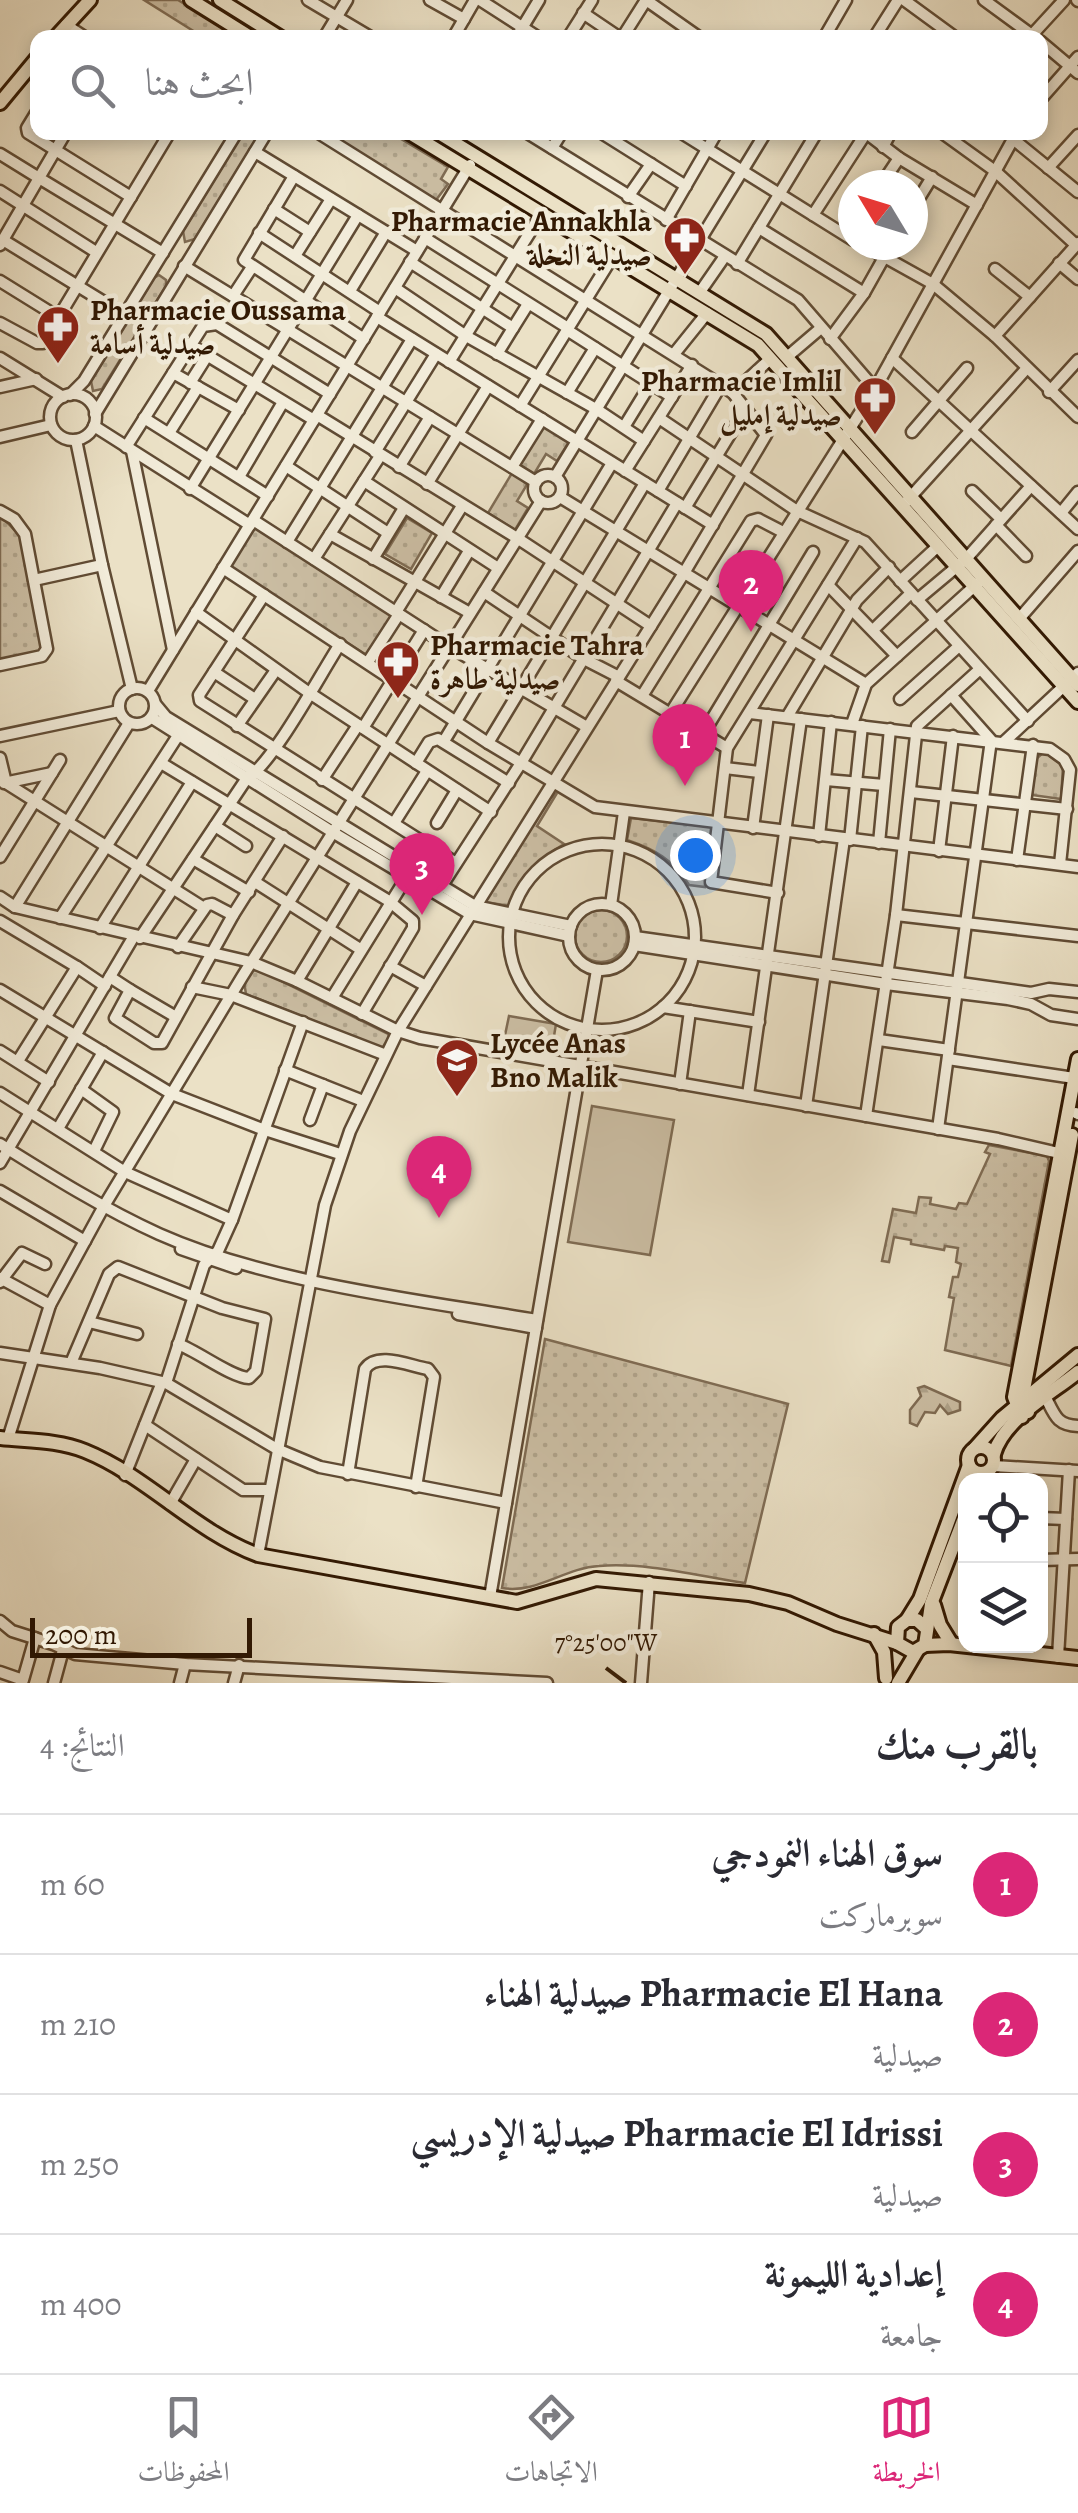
<!DOCTYPE html>
<html lang="ar">
<head>
<meta charset="utf-8">
<style>
	body { margin:0; font-family:Alegreya,Amiri,serif; background:#f2f2f3; color:#2b2b33; direction:rtl }
	.controls { position:absolute; right:30px; bottom:30px; display:grid; overflow:hidden; border-radius:20px; box-shadow:0 5px 15px #0003 }
	.controls button { width:90px; height:90px; display:grid; place-items:center; padding:0; border:0; border-bottom:2px solid #e1e1e2; background:#fff; color:#2b2b33; font:50px sans-serif }
	.compass { position:absolute; left:838px; top:170px; width:90px; height:90px; border-radius:50%; background:#fff; box-shadow:0 5px 15px #0003; rotate:308deg }
	.scale { position:absolute; left:30px; bottom:25px; width:222px; box-sizing:border-box; padding-left:10px; border:5px solid #321903; border-top:0; font-size:28px; line-height:35px; white-space:nowrap; color:#321903; -webkit-text-stroke:8px #f2ecda; paint-order:stroke }
	.you { position:absolute; left:695px; top:855px; width:35px; height:35px; margin:-25px; border:8px solid #fff; border-radius:50%; background:#1a73e8; box-shadow:0 0 0 15px #1a73e833 }
	.badge { display:grid; place-items:center; width:65px; height:65px; border-radius:50%; background:#db2777; color:#fff; font-size:32px; font-weight:700 }
	.pin { position:absolute; translate:-50% -82px; filter:drop-shadow(0 2px 5px #0008) }
	.pin::after { content:''; position:absolute; top:52px; width:35px; height:30px; background:inherit; clip-path:polygon(0 0,100% 0,50% 100%) }
	.list { margin:0; padding:0; list-style:none }
	h2 { display:flex; justify-content:space-between; align-items:center; height:130px; margin:0; padding:0 40px; font-size:42px }
	h2 small { font-size:32px; font-weight:400; color:#7c7c81 }
	.list li { display:grid; grid-template-columns:65px 1fr auto; gap:30px; align-items:center; box-sizing:border-box; height:140px; padding:0 40px; border-top:2px solid #e1e1e2 }
	.list b { display:block; font-size:38px; white-space:nowrap }
	.list p { margin:0; font-size:32px; white-space:nowrap; color:#7c7c81 }
	.list em { font-size:32px; font-style:normal; color:#7c7c81 }
	.icon { flex:none; width:55px; height:55px; fill:none; stroke:currentColor; stroke-width:2; stroke-linecap:round; stroke-linejoin:round }
	.map { position:relative; flex:none; width:1078px; height:1683px; overflow:hidden; direction:ltr }
	.search { position:absolute; background:#fff; box-shadow:0 5px 15px #0003; left:30px; right:30px; top:30px; height:110px; display:flex; align-items:center; gap:25px; box-sizing:border-box; padding:0 35px; border-radius:20px; color:#7c7c81; font-size:38px }
	.sheet { height:690px; background:#fff }
	nav { display:flex; justify-content:space-around; align-items:center; box-sizing:border-box; height:140px; border-top:2px solid #e1e1e2; background:#fff; font-size:28px; color:#7c7c81 }
	nav a { display:grid; justify-items:center; gap:5px }
	nav .on { color:#db2777 }
	.map>svg:first-child { display:block }
</style>
</head>
<body>
<div class="map">
<svg width="1078" height="1683" viewBox="0 0 1078 1683">
	<defs>
		<pattern id="grass-dots" width="8" height="8" patternUnits="userSpaceOnUse" patternTransform="scale(2.5)"><rect width="8" height="8" fill="#ccbfa5"/><path d="M2 2h.1M6 6h.1" fill="none" stroke="#b0a48c" stroke-width="1.8" stroke-linecap="round"/></pattern>
		<pattern id="forest-firs" width="22" height="20" patternUnits="userSpaceOnUse" patternTransform="scale(2.5)"><rect width="22" height="20" fill="#ccbfa5"/><path d="M5 1l3.5 6h-7zM16 11l3.5 6h-7z" fill="#b0a48c"/></pattern>
	</defs>
	<rect width="100%" height="100%" fill="#ebe1c6"/>
	<filter id="stains"><feTurbulence type="fractalNoise" baseFrequency=".002" numOctaves="4"/><feColorMatrix values="0 0 0 0 .2 0 0 0 0 .09 0 0 0 0 .02 0 0 0 .5 -.17"/></filter>
	<radialGradient id="worn" r=".72"><stop offset=".6" stop-color="#630" stop-opacity="0"/><stop offset="1" stop-color="#630" stop-opacity=".3"/></radialGradient>
	<g fill="url(#grass-dots)" stroke="#7f6c54" stroke-width="2.5">
		<polygon points="144,0 178,0 238,37 203,37"/>
		<polygon points="243,133 260,133 195,239 185,242 183,231"/>
		<polygon points="326,133 391,133 448,167 441,179 448,184 436,200"/>
		<polygon points="159,275 166,280 166,286 102,389 93,391 91,381 154,278"/>
		<polygon points="541,425 569,442 557,461 546,454 534,474 518,464"/>
		<polygon points="512,473 528,483 517,501 528,508 515,530 488,513"/>
		<polygon points="0,515 22,538 43,647 39,652 0,660"/>
		<polygon points="407,518 432,533 411,569 385,554"/>
		<polygon points="255,526 391,615 391,620 368,656 232,569 231,565"/>
		<polygon points="1044,752 1063,766 1061,799 1032,795 1036,759"/>
		<path d="M557,793L537,826L564,844C537,860 522,878 510,906L485,902L547,800Z"/>
		<path d="M631,818L713,827L705,887L689,885C674,860 654,849 627,840Z"/>
		<circle cx="601" cy="936" r="26"/>
		<polygon points="255,968 388,1034 390,1038 382,1048 246,994 244,982"/>
		<polygon points="989,1145 1047,1156 1049,1161 1011,1366 945,1350 954,1298 949,1297 953,1277 958,1277 961,1264 956,1262 958,1248 945,1246 944,1250 911,1244 911,1240 894,1237 889,1262 882,1261 893,1209 916,1213 919,1197 931,1198 930,1204 956,1209 959,1203 967,1204 990,1154 985,1152"/>
		<path d="M545,1339L788,1404L745,1583C698,1576 646,1562 599,1566C564,1568 537,1594 502,1588Z"/>
	</g>
	<polygon fill="url(#forest-firs)" stroke="#7f6c54" stroke-width="2.5" points="924,1386 960,1402 960,1410 948,1414 940,1405 935,1413 925,1412 917,1426 910,1423 910,1410 921,1396 918,1388"/>
	<g fill="#ccbfa5" stroke="#7f6c54" stroke-width="2.5">
		<polygon points="509,1016 556,1024 552,1048 504,1040"/>
		<polygon points="592,1106 674,1120 650,1255 568,1242"/>
	</g>
	<g fill="none" stroke-linecap="round" stroke-linejoin="round">
		<g stroke="#604b34" stroke-width="15">
			<g id="minor">
				<polyline points="308,0 372,38"/>
				<polyline points="430,0 464,19"/>
				<polyline points="480,0 539,38"/>
				<polyline points="904,0 956,38"/>
				<polyline points="984,0 1036,38"/>
				<polyline points="1077,0 1078,1"/>
				<polyline points="583,13 620,38"/>
				<polyline points="66,25 86,38"/>
				<polyline points="1031,36 1064,0"/>
				<polyline points="324,38 347,0"/>
				<polyline points="453,38 475,0"/>
				<polyline points="516,38 539,0"/>
				<polyline points="568,38 592,0"/>
				<polyline points="622,38 646,0 700,38"/>
				<polyline points="824,38 846,0"/>
				<polyline points="874,38 898,0"/>
				<polyline points="1040,41 1078,73"/>
				<polyline points="1040,100 1078,57"/>
				<polyline points="38,110 27,128 28,133 131,197"/>
				<polyline points="66,132 39,178 163,253"/>
				<polyline points="526,132 798,300 875,389"/>
				<polyline points="600,132 686,186"/>
				<polyline points="680,132 853,240"/>
				<polyline points="865,132 899,158 977,205"/>
				<polyline points="941,132 995,171 1076,245"/>
				<polyline points="1013,139 1078,192"/>
				<polyline points="883,147 891,132"/>
				<polyline points="552,148 562,132"/>
				<polyline points="255,152 417,251"/>
				<polyline points="0,154 39,178 0,245"/>
				<polyline points="1048,168 1078,135"/>
				<polyline points="294,176 244,260 364,339"/>
				<polyline points="881,185 899,158"/>
				<polyline points="0,191 96,252"/>
				<polyline points="628,197 651,164"/>
				<polyline points="913,208 932,177"/>
				<polyline points="274,209 310,232"/>
				<polyline points="813,215 866,133"/>
				<polyline points="666,220 717,132"/>
				<polyline points="759,228 864,293"/>
				<polyline points="259,233 380,312"/>
				<polyline points="425,238 568,328"/>
				<polyline points="3,240 125,315"/>
				<polyline points="863,245 933,284 995,336 1078,417"/>
				<polyline points="295,256 331,199"/>
				<polyline points="410,262 513,328 497,354"/>
				<polyline points="1059,263 1078,279"/>
				<polyline points="737,264 817,132"/>
				<polyline points="184,266 536,482"/>
				<polyline points="995,269 1030,297"/>
				<polyline points="0,281 58,317"/>
				<polyline points="395,288 466,336 596,409 644,441"/>
				<polyline points="350,291 386,232"/>
				<polyline points="700,292 725,256"/>
				<polyline points="233,296 252,267"/>
				<polyline points="377,317 713,525"/>
				<polyline points="0,323 37,343 43,343 170,132"/>
				<polyline points="513,328 528,304"/>
				<polyline points="567,330 672,397"/>
				<polyline points="995,336 1078,243"/>
				<polyline points="830,339 864,293 891,245"/>
				<polyline points="190,345 314,420"/>
				<polyline points="674,354 707,313"/>
				<polyline points="787,357 821,328"/>
				<polyline points="0,358 63,397"/>
				<polyline points="892,358 1078,529"/>
				<polyline points="449,362 542,213"/>
				<polyline points="173,373 239,410"/>
				<polyline points="190,383 207,356"/>
				<polyline points="0,387 36,379"/>
				<polyline points="1049,392 1078,360"/>
				<polyline points="567,393 595,348"/>
				<polyline points="733,393 770,359"/>
				<circle cx="73" cy="417" r="23"/>
				<polyline points="70,395 84,381 237,132"/>
				<polyline points="520,406 613,256"/>
				<polyline points="95,414 267,132"/>
				<polyline points="317,415 517,538 651,626"/>
				<polyline points="144,418 268,496"/>
				<polyline points="659,418 797,511 865,542 1028,721"/>
				<polyline points="94,426 250,525"/>
				<polyline points="624,427 651,383"/>
				<polyline points="912,432 967,368"/>
				<polyline points="169,433 198,387"/>
				<polyline points="0,437 51,425"/>
				<polyline points="76,440 102,565 132,689"/>
				<polyline points="126,447 203,326 217,324 330,394"/>
				<polyline points="132,451 173,650"/>
				<polyline points="375,452 436,354"/>
				<polyline points="286,466 388,533"/>
				<polyline points="399,467 430,417"/>
				<polyline points="512,467 542,419"/>
				<polyline points="625,471 692,365"/>
				<circle cx="548" cy="489" r="14"/>
				<polyline points="239,477 283,402"/>
				<polyline points="555,477 766,132"/>
				<polyline points="364,481 498,568"/>
				<polyline points="427,484 488,386"/>
				<polyline points="190,489 358,215"/>
				<polyline points="658,491 721,385"/>
				<polyline points="972,491 1001,519"/>
				<polyline points="560,497 866,684"/>
				<polyline points="906,502 1027,368"/>
				<polyline points="685,508 746,408"/>
				<polyline points="0,511 14,519 25,534 47,649 42,656 0,665"/>
				<polyline points="1061,513 1078,492"/>
				<polyline points="253,520 450,647 587,727"/>
				<polyline points="996,525 1026,556"/>
				<polyline points="330,534 470,613"/>
				<polyline points="287,542 412,339"/>
				<polyline points="314,559 380,456"/>
				<polyline points="373,559 404,508"/>
				<polyline points="223,568 488,743 595,807 1078,867"/>
				<polyline points="34,580 102,565"/>
				<polyline points="900,581 937,547"/>
				<polyline points="828,585 897,656"/>
				<polyline points="484,592 584,659 619,677"/>
				<polyline points="264,595 199,695 200,701 456,863"/>
				<polyline points="441,597 469,551"/>
				<polyline points="917,600 966,559 1031,486"/>
				<polyline points="196,612 308,692 491,812"/>
				<polyline points="396,612 462,506"/>
				<polyline points="1019,619 1078,551"/>
				<polyline points="873,630 911,593"/>
				<polyline points="368,662 399,614"/>
				<polyline points="214,672 255,699"/>
				<polyline points="616,681 727,748"/>
				<circle cx="137" cy="706" r="18"/>
				<polyline points="148,691 470,165"/>
				<polyline points="642,696 751,521 758,519 783,532"/>
				<polyline points="900,699 958,647"/>
				<polyline points="156,705 166,717 475,906 571,926"/>
				<polyline points="750,713 1050,749 1064,759 1070,770 1060,864"/>
				<polyline points="670,714 875,389 1017,132"/>
				<polyline points="787,717 857,600 889,567"/>
				<polyline points="152,718 334,833 470,914 569,936"/>
				<polyline points="852,724 866,684 979,582"/>
				<polyline points="237,726 276,670"/>
				<polyline points="363,728 424,630"/>
				<polyline points="703,734 813,552"/>
				<polyline points="0,736 119,711"/>
				<polyline points="444,741 612,463"/>
				<polyline points="1004,742 1078,673"/>
				<polyline points="488,743 645,483"/>
				<polyline points="0,758 6,783 204,908"/>
				<polyline points="161,763 389,901 413,921 413,928 362,1014"/>
				<polyline points="416,763 429,742 438,739 509,783"/>
				<polyline points="725,768 759,772"/>
				<polyline points="322,780 358,725"/>
				<polyline points="826,780 884,785"/>
				<polyline points="4,783 52,773"/>
				<polyline points="911,792 1067,809"/>
				<polyline points="394,823 427,771"/>
				<polyline points="437,823 457,790"/>
				<polyline points="215,826 246,846"/>
				<polyline points="753,828 768,715"/>
				<polyline points="819,836 831,722"/>
				<polyline points="850,840 862,726"/>
				<polyline points="879,843 890,729"/>
				<circle cx="602" cy="937" r="93"/>
				<polyline points="939,851 953,736"/>
				<polyline points="0,857 60,760"/>
				<polyline points="193,859 249,892"/>
				<polyline points="1017,860 1033,745"/>
				<polyline points="255,882 360,949"/>
				<polyline points="441,887 521,763 677,503"/>
				<polyline points="778,893 711,882 727,748 857,538"/>
				<polyline points="0,897 15,907 36,912 251,962 297,981 398,1031 420,1038 998,1139 1063,1154"/>
				<circle cx="602" cy="937" r="33"/>
				<polyline points="611,905 624,812"/>
				<polyline points="15,907 129,723"/>
				<polyline points="896,915 1078,936"/>
				<polyline points="60,918 179,734"/>
				<polyline points="0,921 77,967 18,1061"/>
				<polyline points="100,928 192,782"/>
				<polyline points="635,937 1031,993 1049,989 1078,992"/>
				<path d="M140,938L247,778C272,765 321,673 340,644"/>
				<polyline points="634,945 886,984 1008,999 1031,1004 1051,1015 1078,1019"/>
				<polyline points="178,947 207,905 212,904 233,915"/>
				<polyline points="390,966 426,986"/>
				<polyline points="77,967 105,986"/>
				<polyline points="110,977 130,990 115,1018 154,1043 162,1043 233,915 283,836"/>
				<polyline points="297,981 357,882"/>
				<polyline points="192,987 231,995 386,1055"/>
				<polyline points="0,990 172,1094 262,1129 340,1154"/>
				<polyline points="130,990 176,1017"/>
				<polyline points="332,998 408,875"/>
				<polyline points="663,1007 759,1022"/>
				<polyline points="879,1040 949,1050"/>
				<polyline points="0,1051 49,1082"/>
				<polyline points="948,1059 1074,1078"/>
				<polyline points="285,1070 363,1101"/>
				<polyline points="680,1084 690,1011"/>
				<polyline points="81,1089 113,1112 94,1151"/>
				<polyline points="0,1093 125,1172 232,1220"/>
				<polyline points="748,1095 801,719"/>
				<polyline points="806,1106 844,839"/>
				<polyline points="1076,1113 1078,1114"/>
				<polyline points="866,1116 896,915 917,726 980,669"/>
				<polyline points="310,1120 323,1085"/>
				<polyline points="59,1127 103,1052"/>
				<polyline points="938,1129 991,740 951,695"/>
				<path d="M0,1144C51,1176 104,1209 159,1234C269,1283 418,1300 537,1320"/>
				<polyline points="0,1163 134,936"/>
				<polyline points="0,1191 85,1241"/>
				<polyline points="181,1249 236,1268"/>
				<polyline points="0,1278 50,1305"/>
				<polyline points="0,1282 22,1253 45,1264"/>
				<polyline points="458,1314 536,1328"/>
				<polyline points="89,1322 137,1334"/>
				<polyline points="0,1353 100,1368 166,1383 277,1449 320,1467 506,1503"/>
				<path d="M71,1363L109,1274L118,1267L222,1308L265,1319L256,1371L249,1378C231,1377 199,1352 178,1344"/>
				<polyline points="166,1383 204,1265 218,1251 232,1220 303,1022"/>
				<path d="M1046,1398C1055,1416 1057,1425 1078,1426"/>
				<polyline points="145,1425 243,1490 270,1490"/>
				<polyline points="8,1439 50,1305 104,1206 242,977 541,501"/>
				<polyline points="994,1466 1078,1471"/>
				<path d="M348,1474L365,1369C377,1351 410,1366 428,1369L434,1377L416,1487"/>
				<polyline points="125,1475 162,1382"/>
				<polyline points="170,1504 196,1459"/>
				<polyline points="1040,1518 1066,1519"/>
				<polyline points="258,1555 325,1205 350,1131 398,1031 684,573 766,435 733,393 721,385 317,132"/>
				<polyline points="1040,1560 1078,1559"/>
				<polyline points="490,1597 597,970"/>
				<polyline points="0,1621 12,1631 53,1644 75,1654 185,1664 547,1683"/>
				<polyline points="1058,1657 1069,1470"/>
				<polyline points="0,1672 23,1680 35,1638"/>
				<polyline points="54,1683 63,1650"/>
				<polyline points="180,1683 185,1664"/>
				<polyline points="234,1683 239,1665"/>
				<polyline points="641,1683 649,1582"/>
			</g>
		</g>
		<g stroke="#321903" stroke-width="18">
			<g id="major">
				<polyline points="191,0 252,38"/>
				<polyline points="220,0 281,38"/>
				<polyline points="55,38 90,0"/>
				<polyline points="0,103 38,57"/>
				<polyline points="408,132 758,345 1078,702"/>
				<polyline points="437,132 766,334 1078,685"/>
				<polyline points="1028,1412 1023,1395 1072,1135"/>
				<polyline points="1022,1417 1014,1397 1078,1059"/>
				<path d="M0,1438C28,1441 58,1440 85,1451C147,1476 194,1531 258,1555L517,1602L596,1579L749,1594L788,1603L837,1624L897,1643"/>
				<circle cx="981" cy="1460" r="13"/>
				<polyline points="975,1448 1002,1418 1078,1355"/>
				<path d="M994,1454C1004,1419 1051,1394 1078,1372"/>
				<polyline points="934,1605 940,1625 951,1643"/>
				<polyline points="907,1620 920,1599 969,1465"/>
				<polyline points="927,1629 917,1620 907,1620 898,1627 897,1643 913,1652 925,1645 931,1604 966,1513"/>
				<polyline points="874,1634 884,1652 886,1678"/>
				<polyline points="925,1645 949,1644 1078,1658"/>
				<polyline points="898,1683 917,1651"/>
			</g>
		</g>
		<use href="#minor" stroke="#f2ecda" stroke-width="10"/>
		<use href="#major" stroke="#ebe1c6" stroke-width="12"/>
	</g>
	<path fill="none" stroke="#321903" stroke-width="4" d="M606,1668L626,1683"/>
	<defs>
		<g id="pharmacy-pin" transform="scale(2.25)"><path d="M0 17L-7.5 6A9.5 9.5 0 1 1 7.5 6Z" fill="#8f2418" stroke="#f2ecda"/><path d="M-2-6h4v4h4v4h-4v4h-4v-4h-4v-4h4Z" fill="#fff"/></g>
		<g id="university-pin" transform="scale(2.25)"><path d="M0 17L-7.5 6A9.5 9.5 0 1 1 7.5 6Z" fill="#8f2418" stroke="#f2ecda"/><path d="M0-5L7-2L0 1L-7-2ZM-4 1L0 2.5L4 1V4Q0 6-4 4Z" fill="#fff"/></g>
	</defs>
	<g fill-rule="evenodd">
		<use href="#pharmacy-pin" x="685" y="238"/>
		<use href="#pharmacy-pin" x="58" y="327"/>
		<use href="#pharmacy-pin" x="875" y="398"/>
		<use href="#pharmacy-pin" x="398" y="662"/>
		<use href="#university-pin" x="457" y="1060"/>
	</g>
	<g text-anchor="middle" stroke-width="9" stroke-linejoin="round" paint-order="stroke">
		<g font-size="30" font-weight="bold" fill="#321903" stroke="#f2ecda" text-anchor="start">
			<text x="652" y="231" text-anchor="end">Pharmacie Annakhla<tspan x="652" dy="34">صيدلية النخلة</tspan></text>
			<text x="90" y="320">Pharmacie Oussama<tspan x="90" dy="34">صيدلية أسامة</tspan></text>
			<text x="842" y="391" text-anchor="end">Pharmacie Imlil<tspan x="842" dy="34">صيدلية إمليل</tspan></text>
			<text x="430" y="655">Pharmacie Tahra<tspan x="430" dy="34">صيدلية طاهرة</tspan></text>
			<text x="490" y="1053">Lycée Anas<tspan x="490" dy="34">Bno Malik</tspan></text>
		</g>
	</g>
	<g font-size="25" text-anchor="middle" fill="#321903" stroke="#f2ecda" stroke-width="9" stroke-linejoin="round" paint-order="stroke">
		<text x="606" y="1651">7°25'00"W</text>
	</g>
	<rect width="100%" height="100%" filter="url(#stains)"/>
	<rect width="100%" height="100%" fill="url(#worn)"/>
</svg>
<div class="controls">
<button><svg class="icon" aria-label="locate" viewBox="0 0 24 24"><circle cx="12" cy="12" r="6"/><path d="M12 2v4M12 18v4M2 12h4M18 12h4"/></svg></button>
<button><svg class="icon" aria-label="layers" viewBox="0 0 24 24"><path d="M12 4l9 5-9 5-9-5zM3 14l9 5 9-5"/></svg></button>
</div>
<svg class="compass" viewBox="-18 -18 36 36"><path d="M0-13l5 13h-10z" fill="#e53935"/><path d="M0 13l5-13h-10z" fill="#7c7c81"/></svg>
<div class="scale">200 m</div>
<div class="you"></div>
<div class="pin badge" style="left:685px;top:786px">1</div>
<div class="pin badge" style="left:751px;top:632px">2</div>
<div class="pin badge" style="left:422px;top:915px">3</div>
<div class="pin badge" style="left:439px;top:1218px">4</div>
<div class="search"><svg class="icon" aria-label="search" viewBox="0 0 24 24"><circle cx="10" cy="10" r="6"/><path d="M15 15l6 6"/></svg>ابحث هنا</div>
</div>
<section class="sheet">
<h2>بالقرب منك<small>النتائج: 4</small></h2>
<ul class="list">
<li><span class="badge">1</span><div><b>سوق الهناء النمودجي</b><p>سوبرماركت</p></div><em>60 m</em></li>
<li><span class="badge">2</span><div><b>Pharmacie El Hana صيدلية الهناء</b><p>صيدلية</p></div><em>210 m</em></li>
<li><span class="badge">3</span><div><b>Pharmacie El Idrissi صيدلية الإدريسي</b><p>صيدلية</p></div><em>250 m</em></li>
<li><span class="badge">4</span><div><b>إعدادية الليمونة</b><p>جامعة</p></div><em>400 m</em></li>
</ul>
</section>
<nav>
<a class="on"><svg class="icon" aria-label="map" viewBox="0 0 24 24"><path d="M3 6l6-2 6 2 6-2v14l-6 2-6-2-6 2zM9 4v14M15 6v14"/></svg>الخريطة</a>
<a><svg class="icon" aria-label="directions" viewBox="0 0 24 24"><path d="M12 3l9 9-9 9-9-9zM9 14v-3h6M13 9l2 2-2 2"/></svg>الاتجاهات</a>
<a><svg class="icon" aria-label="saved" viewBox="0 0 24 24"><path d="M7 4h10v16l-5-4-5 4z"/></svg>المحفوظات</a>
</nav>
</body>
</html>
